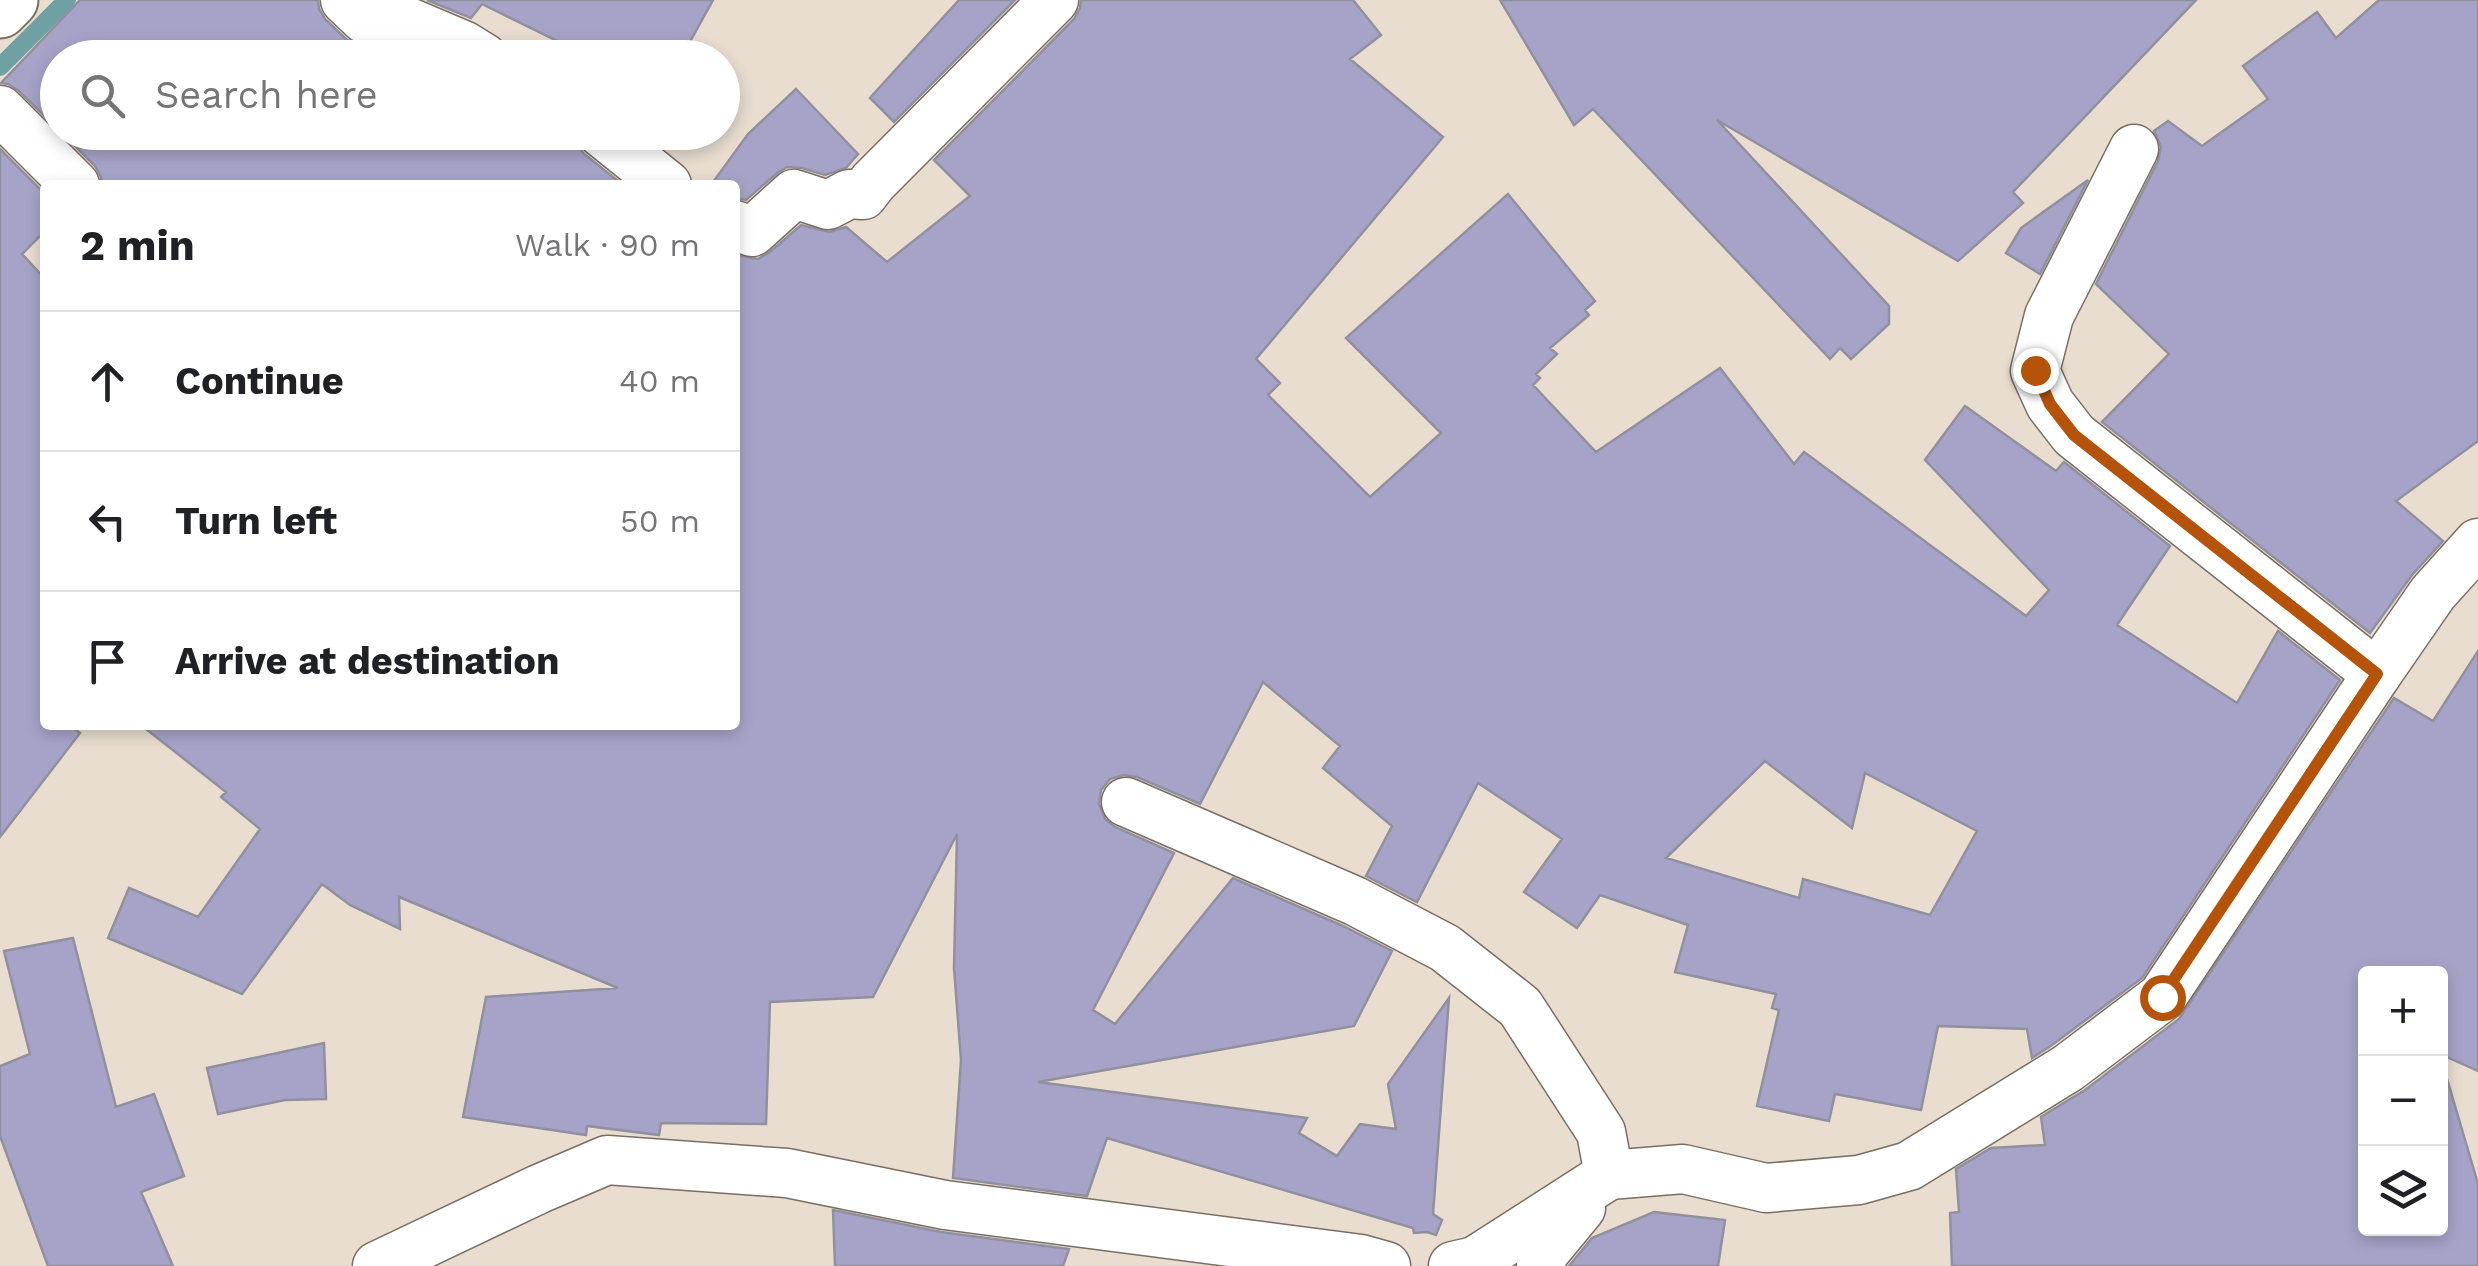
<!DOCTYPE html>
<html lang="en">
<head>
<meta charset="utf-8">
<style>
	body { margin:0; font-family:"Work Sans",sans-serif; background:#f2f2f2; color:#202124 }
	.controls { position:absolute; right:30px; bottom:30px; display:grid; overflow:hidden; border-radius:10px; box-shadow:0 5px 15px #0003 }
	.controls button { width:90px; height:90px; display:grid; place-items:center; padding:0; border:0; border-bottom:2px solid #e0e0e0; background:#fff; color:#202124; font:50px sans-serif }
	.stop { position:absolute; width:30px; height:30px; margin:-22px; border:8px solid #b45309; border-radius:50%; background:#fff }
	.stop.end { background:#b45309; border-color:#fff; box-shadow:0 2px 10px #0008 }
	.list { margin:0; padding:0; list-style:none }
	h2 { display:flex; justify-content:space-between; align-items:center; height:130px; margin:0; padding:0 40px; font-size:42px }
	h2 small { font-size:32px; font-weight:400; color:#757577 }
	.list li { display:grid; grid-template-columns:65px 1fr auto; gap:30px; align-items:center; box-sizing:border-box; height:140px; padding:0 40px; border-top:2px solid #e0e0e0 }
	.list b { display:block; font-size:38px; white-space:nowrap }
	.list em { font-size:32px; font-style:normal; color:#757577 }
	.icon { flex:none; width:55px; height:55px; fill:none; stroke:currentColor; stroke-width:2; stroke-linecap:round; stroke-linejoin:round }
	.map { position:relative; flex:none; width:2478px; height:1266px; overflow:hidden }
	.search { position:absolute; background:#fff; box-shadow:0 5px 15px #0003; left:40px; top:40px; width:700px; height:110px; display:flex; align-items:center; gap:25px; box-sizing:border-box; padding:0 35px; border-radius:55px; color:#757577; font-size:38px }
	.panel { position:absolute; background:#fff; box-shadow:0 5px 15px #0003; left:40px; top:180px; width:700px; height:550px; border-radius:10px }
	.map>svg:first-child { display:block }
</style>
</head>
<body>
<div class="map">
<svg width="2478" height="1266" viewBox="0 0 2478 1266">
	<rect width="100%" height="100%" fill="#e9ddd0"/>
	<g fill="none" stroke-linecap="round" stroke-linejoin="round">
		<polyline stroke="#6fa0a3" stroke-width="18" points="0,67 67,0"/>
	</g>
	<g fill="#a7a3c8" stroke="#91909f" stroke-width="2.5" fill-rule="evenodd">
		<polygon points="80,0 318,0 319,9 325,19 347,40 363,46 404,50 422,58 58,58 58,129 19,91 8,84 1,83"/>
		<polygon points="427,0 713,0 681,58 592,58 482,4 471,18"/>
		<polygon points="959,0 1015,0 894,122 870,98"/>
		<path d="M1081,0H1353L1381,35L1350,59L1443,137L1256,359L1280,383L1268,395L1370,497L1441,433L1346,338L1508,194L1595,301L1585,310L1589,315L1550,348L1557,354L1536,374L1540,378L1533,385L1596,452L1720,368L1794,464L1804,452L2026,616L2049,590L1925,460L1965,406L2056,471L2064,462L2170,546L2117,625L2237,703L2278,631L2340,680L2142,978L2052,1045L2032,1058L2027,1029L1938,1026L1921,1110L1835,1094L1829,1121L1757,1106L1779,1010L1772,1008L1776,994L1675,972L1688,925L1600,895L1577,928L1524,892L1562,839L1478,783L1417,902L1366,876L1392,826L1323,768L1340,746L1263,682L1200,804L1137,777L1124,775L1110,779L1101,790L1099,804L1105,819L1115,827L1174,853L1093,1010L1115,1024L1233,878L1343,926L1392,951L1354,1026L1038,1082L1307,1118L1299,1133L1337,1156L1360,1124L1396,1129L1388,1084L1449,998L1433,1214L1442,1220L1436,1235L1427,1232L1414,1233L1413,1228L1107,1138L1087,1196L953,1178L961,1060L954,968L957,834L873,997L770,1002L766,1124L661,1123L659,1135L587,1126L586,1135L463,1117L486,997L618,988L399,897L400,929L350,905L322,884L242,994L108,938L129,888L198,917L260,829L221,797L226,792L141,725H735V255L758,259L770,252L801,225L830,232L846,227L887,262L970,196L934,160L1074,19L1080,8ZM1765,761L1852,828L1865,773L1977,831L1930,915L1803,879L1799,898L1666,858Z"/>
		<polygon points="1500,0 2196,0 2013,192 2023,203 1958,261 1717,120 1889,306 1889,324 1851,359 1840,348 1830,359 1593,109 1574,125"/>
		<polygon points="2379,0 2478,0 2478,441 2396,501 2443,541 2412,575 2370,633 2102,422 2169,354 2096,284 2158,161 2161,147 2154,131 2168,121 2202,146 2268,99 2243,66 2317,12 2336,38"/>
		<polygon points="796,89 858,154 846,168 825,175 802,168 787,167 776,174 746,200 735,198 735,185 711,185 748,134"/>
		<polygon points="61,132 574,132 576,143 583,153 623,185 102,185 101,177 95,166"/>
		<polygon points="0,149 45,194 45,231 22,254 45,279 45,725 70,725 80,733 0,837"/>
		<polygon points="2088,180 2040,274 2006,253 2021,228"/>
		<polygon points="2478,651 2478,1071 2440,1054 2440,974 2366,974 2366,1228 2440,1228 2440,1055 2478,1184 2478,1266 1952,1266 1950,1213 1959,1212 1956,1169 1991,1148 2045,1145 2041,1117 2085,1090 2179,1019 2394,698 2433,721"/>
		<polygon points="73,938 116,1107 154,1094 184,1176 141,1192 173,1266 48,1266 0,1136 0,1066 30,1054 4,951"/>
		<polygon points="324,1043 326,1099 285,1100 218,1114 207,1068"/>
		<polygon points="833,1210 941,1232 1069,1249 1063,1266 835,1266"/>
		<polygon points="1654,1212 1725,1220 1718,1266 1569,1266 1592,1238"/>
	</g>
	<g fill="none" stroke-linecap="round" stroke-linejoin="round">
		<g stroke="#796e63" stroke-width="51">
			<g id="street">
				<polyline points="345,0 365,19 411,23 463,45 484,58"/>
				<polyline points="0,110 75,185"/>
				<polyline points="601,132 667,185"/>
				<polyline points="2134,149 2049,316 2035,371 2050,404 2074,435 2377,674 2433,593 2478,543"/>
				<polyline points="735,225 752,232 794,194 828,205 849,194 863,195 873,182 1054,0"/>
				<polyline points="1126,802 1355,901 1445,948 1520,1007 1601,1132 1609,1175 1683,1169 1766,1188 1859,1180 1909,1166 2068,1068 2162,997 2377,674"/>
				<polyline points="377,1266 539,1189 607,1160 787,1173 945,1205 1361,1259 1386,1266"/>
				<polyline points="1453,1266 1475,1261 1609,1175"/>
				<polyline points="1541,1266 1543,1254 1581,1208"/>
			</g>
		</g>
		<g stroke="#796e63" stroke-width="59">
			<polyline id="secondary" points="0,10 10,0"/>
		</g>
		<use href="#street" stroke="#fff" stroke-width="48"/>
		<use href="#secondary" stroke="#fff" stroke-width="55"/>
	</g>
	<g fill="none" stroke-linecap="round" stroke-linejoin="round">
		<polyline stroke="#b45309" stroke-width="12" points="2035,370 2050,404 2074,435 2377,674 2162,997"/>
	</g>
</svg>
<div class="controls">
<button>+</button>
<button>−</button>
<button><svg class="icon" aria-label="layers" viewBox="0 0 24 24"><path d="M12 4l9 5-9 5-9-5zM3 14l9 5 9-5"/></svg></button>
</div>
<div class="stop" style="left:2162px;top:997px"></div>
<div class="stop end" style="left:2035px;top:370px"></div>
<div class="search"><svg class="icon" aria-label="search" viewBox="0 0 24 24"><circle cx="10" cy="10" r="6"/><path d="M15 15l6 6"/></svg>Search here</div>
<section class="panel">
<h2>2 min<small>Walk · 90 m</small></h2>
<ul class="list">
<li><svg class="icon" aria-label="ahead" viewBox="0 0 24 24"><path d="M12 20V5M6 11l6-6 6 6"/></svg><div><b>Continue</b></div><em>40 m</em></li>
<li><svg class="icon" aria-label="left" viewBox="0 0 24 24"><path d="M17 20v-9H6M10 6l-5 5 5 5"/></svg><div><b>Turn left</b></div><em>50 m</em></li>
<li><svg class="icon" aria-label="arrive" viewBox="0 0 24 24"><path d="M6 21V4h12l-3 4 3 4H6"/></svg><div><b>Arrive at destination</b></div></li>
</ul>
</section>
</div>
</body>
</html>
